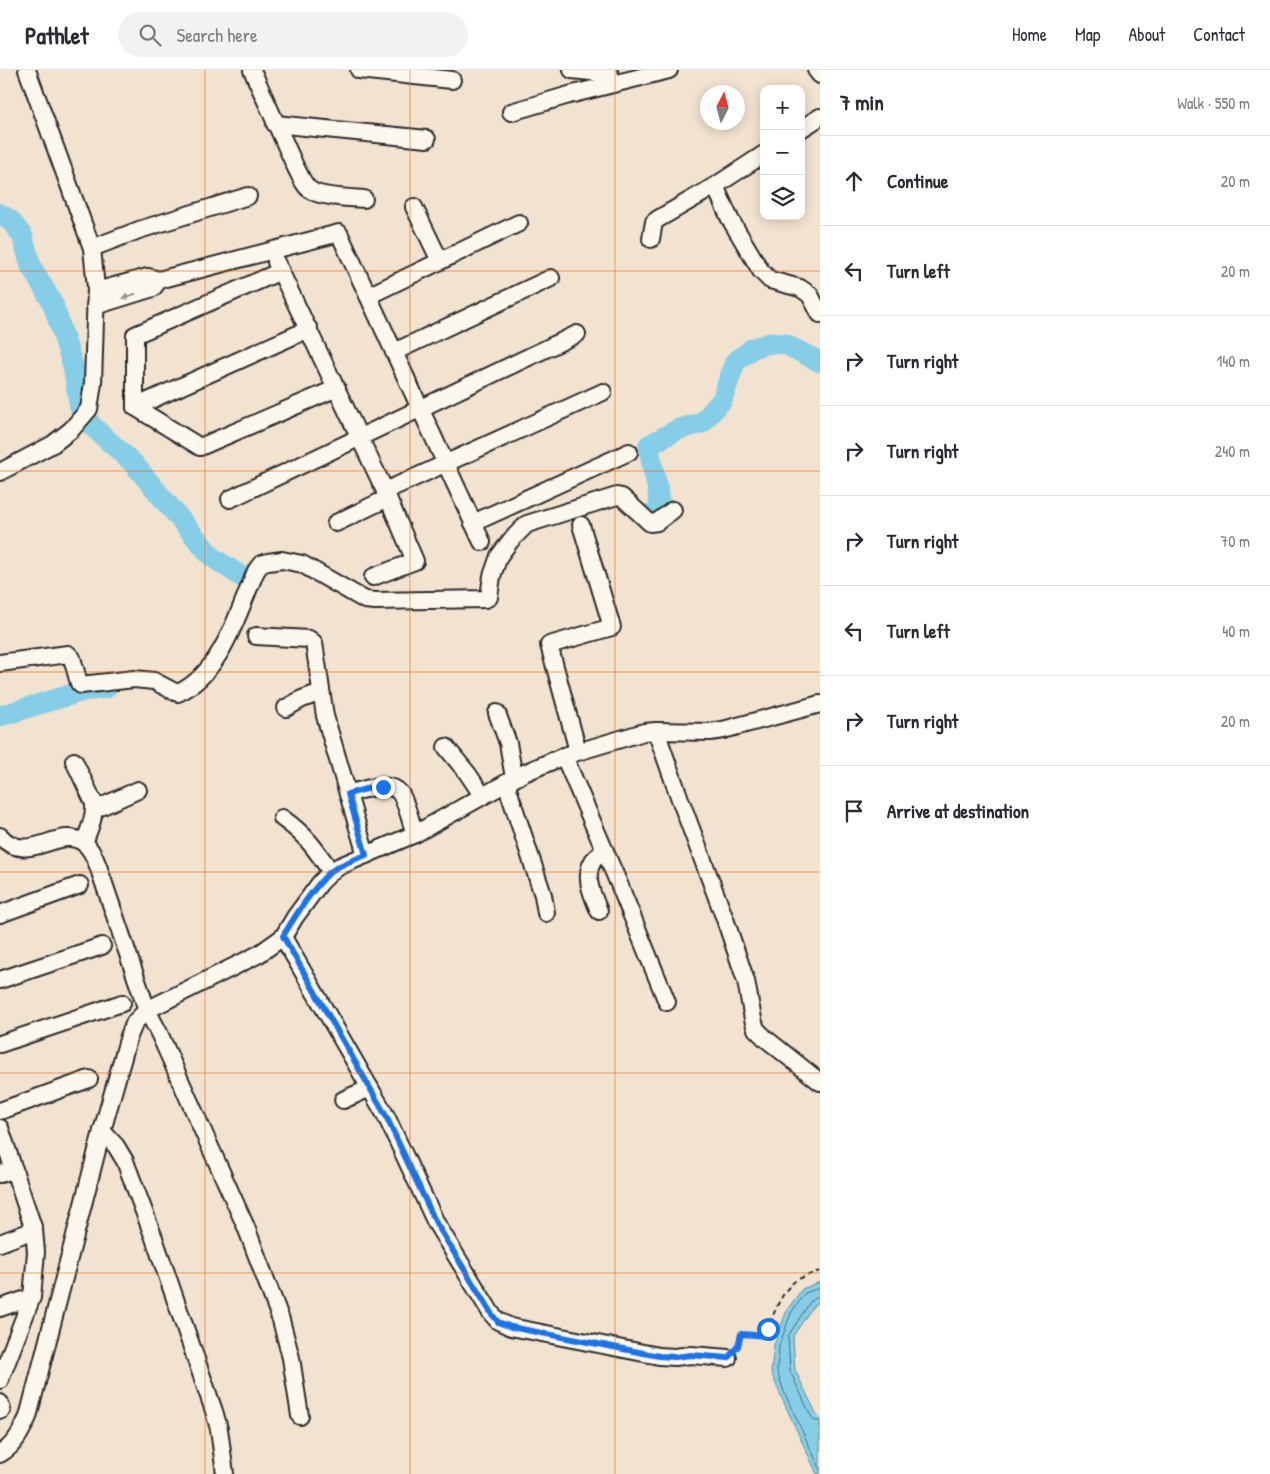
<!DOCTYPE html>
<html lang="en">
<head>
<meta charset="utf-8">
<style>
	body { margin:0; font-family:"Patrick Hand",sans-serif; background:#f2f2f3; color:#2b2b33 }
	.controls { position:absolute; right:15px; top:15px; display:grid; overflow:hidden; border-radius:10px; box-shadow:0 2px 12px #0003 }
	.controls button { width:45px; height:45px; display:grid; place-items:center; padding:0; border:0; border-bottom:1px solid #e1e1e2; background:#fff; color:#2b2b33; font:25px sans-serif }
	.compass { position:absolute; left:700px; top:15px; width:45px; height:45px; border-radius:50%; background:#fff; box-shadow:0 2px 12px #0003; rotate:6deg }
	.stop { position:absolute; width:15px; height:15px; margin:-11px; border:4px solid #1a73e8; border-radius:50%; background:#fff }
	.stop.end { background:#1a73e8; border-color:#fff; box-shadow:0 1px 5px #0008 }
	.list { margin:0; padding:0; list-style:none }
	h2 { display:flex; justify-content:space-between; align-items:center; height:65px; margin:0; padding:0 20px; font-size:21px }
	h2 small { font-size:16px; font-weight:400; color:#7c7c81 }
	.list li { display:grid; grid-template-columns:32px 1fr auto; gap:15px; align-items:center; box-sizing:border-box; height:90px; padding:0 20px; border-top:1px solid #e1e1e2 }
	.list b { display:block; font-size:19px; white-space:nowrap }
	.list em { font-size:16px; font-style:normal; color:#7c7c81 }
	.icon { flex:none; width:28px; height:28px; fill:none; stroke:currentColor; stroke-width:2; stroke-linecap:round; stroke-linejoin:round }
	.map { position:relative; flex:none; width:820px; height:1404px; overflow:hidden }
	header { display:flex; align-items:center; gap:30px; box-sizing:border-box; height:70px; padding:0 25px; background:#fff; border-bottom:1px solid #e1e1e2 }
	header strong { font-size:24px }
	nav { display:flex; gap:28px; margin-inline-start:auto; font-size:18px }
	.search { width:350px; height:45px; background:#f2f2f3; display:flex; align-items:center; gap:12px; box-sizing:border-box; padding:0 18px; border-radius:28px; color:#7c7c81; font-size:19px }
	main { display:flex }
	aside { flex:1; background:#fff }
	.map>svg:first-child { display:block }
</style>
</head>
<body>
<header>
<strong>Pathlet</strong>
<div class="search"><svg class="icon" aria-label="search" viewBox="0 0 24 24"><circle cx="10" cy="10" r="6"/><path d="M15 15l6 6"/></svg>Search here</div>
<nav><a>Home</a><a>Map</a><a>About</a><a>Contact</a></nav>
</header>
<main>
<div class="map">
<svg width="820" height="1404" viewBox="0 0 820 1404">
	<rect width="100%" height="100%" fill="#f2e2d0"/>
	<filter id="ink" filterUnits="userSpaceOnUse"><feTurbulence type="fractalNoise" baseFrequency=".02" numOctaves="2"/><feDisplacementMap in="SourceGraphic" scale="10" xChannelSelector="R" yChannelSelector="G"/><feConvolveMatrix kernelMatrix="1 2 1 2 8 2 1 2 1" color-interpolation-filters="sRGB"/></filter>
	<g filter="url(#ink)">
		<polygon fill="#86cee7" stroke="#628d9c" points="820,1212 820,1231 814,1235 793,1266 795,1300 816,1343 820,1349 820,1404 817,1404 780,1324 771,1302 774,1275 787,1240 802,1219"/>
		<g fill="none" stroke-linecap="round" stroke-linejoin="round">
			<g stroke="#4f6c76" stroke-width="1">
				<polyline points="820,1218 805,1223 791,1243 779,1276 777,1301 784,1322 820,1399"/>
				<polyline points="820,1227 816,1228 810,1232 788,1266 790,1301 811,1346 815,1351 820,1351"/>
			</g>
			<g stroke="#86cee7" stroke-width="21">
				<polyline points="0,144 10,150 22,165 31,196 53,234 73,296 80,337 92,356 133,393 212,487 251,513"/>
				<path d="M642,444L650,450L658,449C663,426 651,399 649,375L679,359L702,353L722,330L735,292L753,278L770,273L785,274L820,292"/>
				<polyline points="0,646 83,621 106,618"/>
			</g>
			<g stroke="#2b2b2b" stroke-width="20">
				<g id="minor">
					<path d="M252,0L296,98C300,105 304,117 312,121C321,127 352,128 364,129"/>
					<polyline points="359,0 452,10"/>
					<polyline points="572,0 610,4"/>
					<polyline points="816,0 820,5"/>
					<polyline points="511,42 569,25 669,0"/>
					<polyline points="275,54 427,69"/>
					<polyline points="801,59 820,47"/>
					<polyline points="764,84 715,116 730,149 761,201 770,210 800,218 806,222 810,225 820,244"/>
					<polyline points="414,137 440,191"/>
					<polyline points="651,169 654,152 658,149 715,116"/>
					<polyline points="92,178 139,160 248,126"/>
					<polyline points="276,192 385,421 415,491 373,507"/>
					<polyline points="281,201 135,265 135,337 200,377 337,318"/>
					<polyline points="159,210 339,163 482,472"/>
					<polyline points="368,226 519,153"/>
					<polyline points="95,236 153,218 159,210 148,207 96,221"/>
					<polyline points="394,282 551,208"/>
					<polyline points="135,337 309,259"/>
					<polyline points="0,402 53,374 71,360 89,339 93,313 96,218 92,178 27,0"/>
					<polyline points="385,421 603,322"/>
					<polyline points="230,429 577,264"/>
					<polyline points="336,453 388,428"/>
					<polyline points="473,453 629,382"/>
					<polyline points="256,566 309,569 314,573 325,646 366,785"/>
					<path d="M0,593L68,584L72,588L79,613L81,615L134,609L154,611L175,622L178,623C222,603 238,542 256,501L261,494L268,492L282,490L302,494L365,530L375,531L485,529L489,527L492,506L499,486L511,470L527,454L617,426L622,427L650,453L657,452L673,440"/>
					<polyline points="286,638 302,629 321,622"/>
					<polyline points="497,643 508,673 514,708"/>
					<polyline points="656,661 680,729 725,849 746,911 753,949 756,959 765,968 820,1012"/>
					<polyline points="446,677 468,704 482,725"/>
					<polyline points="578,681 549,575 612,557 581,455"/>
					<polyline points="564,686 619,814 667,932"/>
					<path d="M74,691L94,733C95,747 89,760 84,773"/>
					<polyline points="506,713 543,825 546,843"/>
					<path d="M348,724C361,720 390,710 400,723C406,731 411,753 415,764"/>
					<polyline points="94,740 138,720"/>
					<path d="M282,748C306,765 315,778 331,802"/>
					<path d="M0,766C28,797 59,754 84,773C91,778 95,788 98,796L147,940L159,963L246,1157L281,1250L291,1288L300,1346"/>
					<path d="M599,841C593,826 583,807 593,791C595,787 601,784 605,781"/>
					<polyline points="0,844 80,815"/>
					<polyline points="283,867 386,1046 436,1153 491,1243 498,1251 511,1257 659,1286 675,1287 691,1285 728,1288"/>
					<polyline points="0,910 102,876"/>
					<polyline points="0,974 122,933"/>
					<polyline points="343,1030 370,1018"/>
					<polyline points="0,1041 89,1009"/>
					<polyline points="0,1058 34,1160 36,1182 32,1227 0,1310"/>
					<polyline points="102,1061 116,1076 125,1091 154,1168 214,1341 219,1359 225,1404"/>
					<polyline points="0,1104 14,1099"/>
					<polyline points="0,1173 34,1160"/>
					<polyline points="0,1238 32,1227"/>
					<polyline points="0,1333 2,1340"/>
					<path d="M0,1384C15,1375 21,1362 28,1347L102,1061L129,966L135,952L147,940L259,884L283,867L295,847L320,813L331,802L340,796L415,764L524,703L564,686L644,662L656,661L710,662L723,660L820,634"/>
				</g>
			</g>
			<path stroke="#2b2b2b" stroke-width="2" stroke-dasharray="5 4" stroke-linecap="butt" d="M737,1278L741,1264L767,1266C770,1250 781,1222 794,1212C801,1207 811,1204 820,1201"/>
			<use href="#minor" stroke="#fbf7ec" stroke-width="16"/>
		</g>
		<defs><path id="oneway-solid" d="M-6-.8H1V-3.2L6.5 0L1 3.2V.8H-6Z" transform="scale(1.25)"/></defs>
		<use fill="#93918c" href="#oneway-solid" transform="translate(129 226) rotate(163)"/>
	</g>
	<g fill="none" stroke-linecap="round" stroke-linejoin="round" filter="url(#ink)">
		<path stroke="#1a73e8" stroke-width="6" d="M383,717H373L348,724L366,785C354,790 340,794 330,802C312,819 296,845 283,866L386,1046L436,1153L491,1243L498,1252L511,1257L659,1286L675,1287L691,1285L728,1288L738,1276L741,1264L767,1266L768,1259"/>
	</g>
	<path fill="none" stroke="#df570e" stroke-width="1" stroke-opacity="0.55" d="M205,0V1404M410,0V1404M615,0V1404M0,201H820M0,401H820M0,602H820M0,802H820M0,1003H820M0,1203H820"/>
</svg>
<div class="controls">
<button>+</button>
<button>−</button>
<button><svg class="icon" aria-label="layers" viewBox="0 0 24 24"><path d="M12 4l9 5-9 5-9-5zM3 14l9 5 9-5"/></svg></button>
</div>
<svg class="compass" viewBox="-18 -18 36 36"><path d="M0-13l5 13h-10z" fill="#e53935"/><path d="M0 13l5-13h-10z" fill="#7c7c81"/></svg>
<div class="stop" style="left:768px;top:1259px"></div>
<div class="stop end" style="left:383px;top:717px"></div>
</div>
<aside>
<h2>7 min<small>Walk · 550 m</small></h2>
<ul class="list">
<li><svg class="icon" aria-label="ahead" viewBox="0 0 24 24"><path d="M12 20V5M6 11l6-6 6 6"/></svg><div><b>Continue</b></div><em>20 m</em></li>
<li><svg class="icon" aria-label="left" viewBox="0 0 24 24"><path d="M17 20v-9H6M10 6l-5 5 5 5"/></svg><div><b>Turn left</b></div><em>20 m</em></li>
<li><svg class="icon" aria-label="right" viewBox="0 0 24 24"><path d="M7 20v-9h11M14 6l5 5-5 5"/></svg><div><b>Turn right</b></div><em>140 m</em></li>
<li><svg class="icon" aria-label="right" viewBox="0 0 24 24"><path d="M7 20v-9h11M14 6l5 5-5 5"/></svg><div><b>Turn right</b></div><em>240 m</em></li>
<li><svg class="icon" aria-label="right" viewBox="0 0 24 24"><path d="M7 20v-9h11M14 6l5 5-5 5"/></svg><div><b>Turn right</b></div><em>70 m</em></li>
<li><svg class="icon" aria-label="left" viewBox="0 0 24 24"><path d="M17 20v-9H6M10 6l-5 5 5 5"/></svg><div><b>Turn left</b></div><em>40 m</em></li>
<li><svg class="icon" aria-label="right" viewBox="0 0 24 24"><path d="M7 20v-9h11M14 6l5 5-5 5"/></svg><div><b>Turn right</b></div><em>20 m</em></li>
<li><svg class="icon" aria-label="arrive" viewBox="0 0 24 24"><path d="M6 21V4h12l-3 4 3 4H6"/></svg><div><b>Arrive at destination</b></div></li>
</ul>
</aside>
</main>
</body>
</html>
